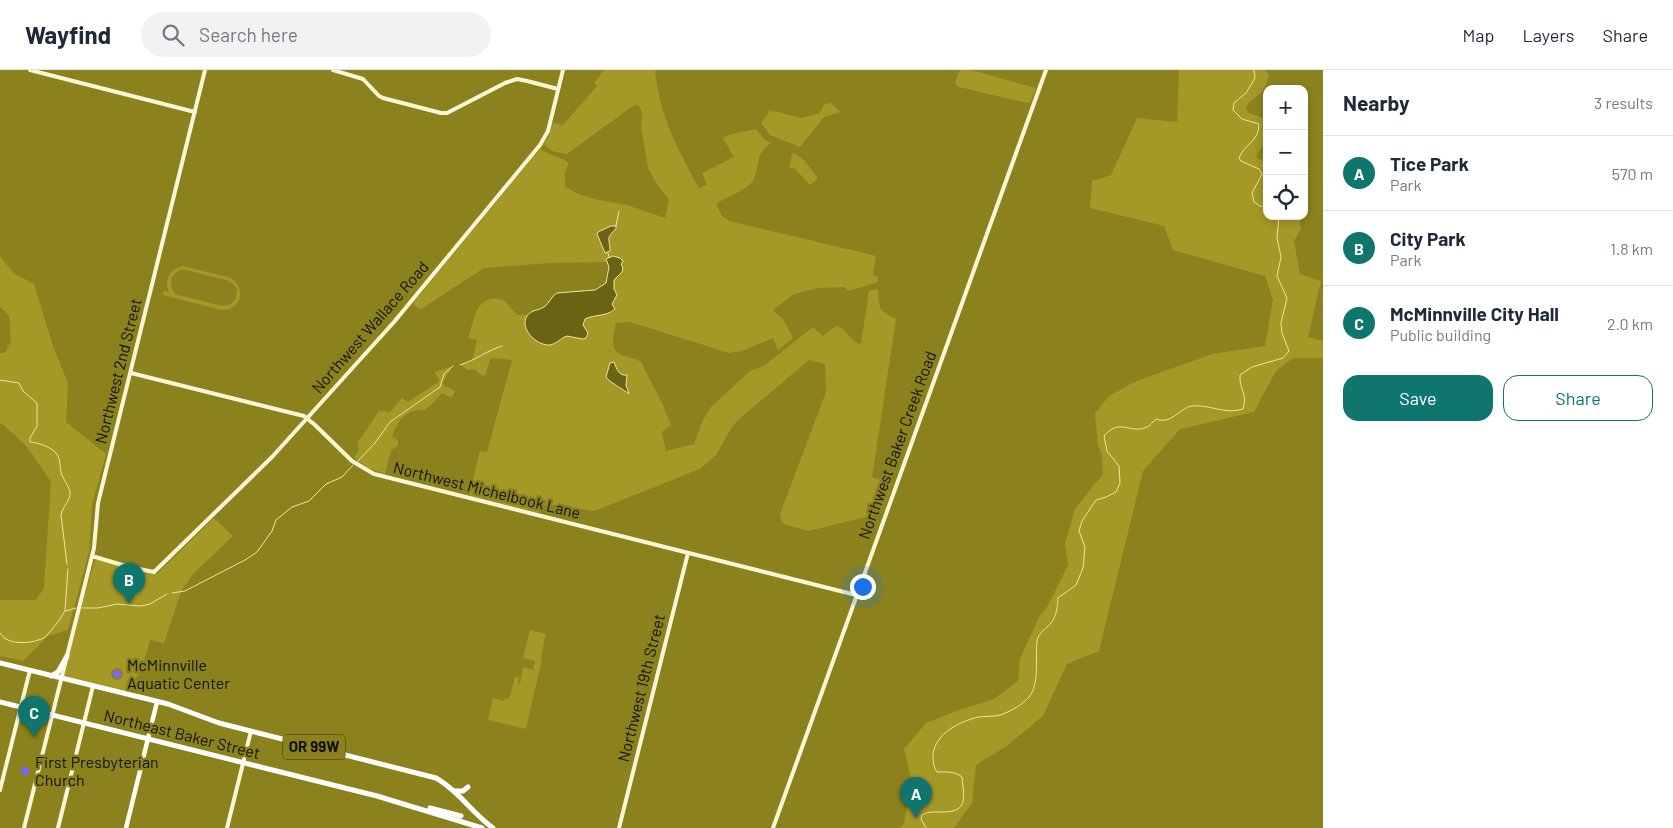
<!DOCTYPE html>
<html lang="en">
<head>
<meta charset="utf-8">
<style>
	body { margin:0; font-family:Barlow,sans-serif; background:#f2f2f3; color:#1f2937 }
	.controls { position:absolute; right:15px; top:15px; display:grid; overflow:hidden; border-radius:10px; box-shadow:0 2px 8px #0003 }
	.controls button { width:45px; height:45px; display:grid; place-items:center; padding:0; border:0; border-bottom:1px solid #e0e1e3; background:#fff; color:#1f2937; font:25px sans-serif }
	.you { position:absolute; left:862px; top:516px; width:18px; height:18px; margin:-12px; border:4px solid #fff; border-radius:50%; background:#1a73e8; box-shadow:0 0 0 8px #1a73e833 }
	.badge { display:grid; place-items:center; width:32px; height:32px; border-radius:50%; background:#0f766e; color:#fff; font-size:16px; font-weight:700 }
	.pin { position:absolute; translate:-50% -41px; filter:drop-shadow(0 1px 2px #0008) }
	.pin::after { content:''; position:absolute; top:26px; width:18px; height:15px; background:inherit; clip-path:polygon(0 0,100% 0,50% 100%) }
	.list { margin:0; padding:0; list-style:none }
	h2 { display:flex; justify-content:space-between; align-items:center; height:65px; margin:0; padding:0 20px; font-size:21px }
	h2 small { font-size:16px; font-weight:400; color:#747a83 }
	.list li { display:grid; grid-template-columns:32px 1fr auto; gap:15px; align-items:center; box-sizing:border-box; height:75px; padding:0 20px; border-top:1px solid #e0e1e3 }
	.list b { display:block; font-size:19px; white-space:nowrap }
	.list p { margin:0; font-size:16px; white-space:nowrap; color:#747a83 }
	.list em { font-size:16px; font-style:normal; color:#747a83 }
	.actions { display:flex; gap:10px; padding:15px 20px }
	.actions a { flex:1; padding:11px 0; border:1px solid #0f766e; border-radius:15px; text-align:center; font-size:18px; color:#0f766e }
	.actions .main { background:#0f766e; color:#fff }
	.icon { flex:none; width:28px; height:28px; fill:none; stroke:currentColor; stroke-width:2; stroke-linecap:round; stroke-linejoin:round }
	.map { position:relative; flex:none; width:1323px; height:758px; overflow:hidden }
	header { display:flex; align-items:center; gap:30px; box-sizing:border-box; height:70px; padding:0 25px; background:#fff; border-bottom:1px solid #e0e1e3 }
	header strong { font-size:24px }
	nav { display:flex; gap:28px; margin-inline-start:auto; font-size:18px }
	.search { width:350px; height:45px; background:#f2f2f3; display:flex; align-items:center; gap:12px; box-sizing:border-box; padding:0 18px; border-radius:28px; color:#747a83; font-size:19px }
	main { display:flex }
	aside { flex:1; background:#fff }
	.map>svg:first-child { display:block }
</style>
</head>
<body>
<header>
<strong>Wayfind</strong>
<div class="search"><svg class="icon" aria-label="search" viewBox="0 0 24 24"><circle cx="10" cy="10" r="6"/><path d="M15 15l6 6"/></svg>Search here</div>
<nav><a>Map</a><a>Layers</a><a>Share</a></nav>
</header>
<main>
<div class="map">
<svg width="1323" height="758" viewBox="0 0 1323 758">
	<rect width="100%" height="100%" fill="#8b821e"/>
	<g fill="#a49827" fill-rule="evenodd">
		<path d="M604,0H655C660,47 677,78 699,118L707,115L702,103L734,87L723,68L732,64L756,59L764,69L771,73C753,86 761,95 753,111C749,118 724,129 716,134L722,146L729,151L876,186L873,205L878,207V212L848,221L845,217L818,218L794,224L773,240L783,249L793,268L778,280L773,268L742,281L729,283L630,252L616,253C614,264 608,280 622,285C629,288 634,287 641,292L662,333L671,355L662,362L666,381L694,374L702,352L710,338L750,301L765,295L813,257L823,266L836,256C848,258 849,272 861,274L869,221L878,219C879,238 878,240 896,249L872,407L892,414L882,443L809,461L786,455L782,452L780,444L826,322L825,294L809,290L738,350L732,357L716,385L700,399L594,441L556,435H541L539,443L469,425L480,381L487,382L512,290L492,288L490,290L485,306L481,305L474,299L467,300L460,294L472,291L477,270L468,268C473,255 475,230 492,229C495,228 500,229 504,230L517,245H528C532,240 537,240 542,237C549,234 551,226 557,223L595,220L606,213L609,197L606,192L550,193L484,198L421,239L414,236V232L540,79C549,85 561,87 569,93L565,101V117L581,125L599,130L627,135L665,148L669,130L657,114L648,98L641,56L642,42L638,35H634L567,84L552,81L544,74L549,66L553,53L563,55L597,16L594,13Z"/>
		<polygon points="960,0 971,0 1036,18 1030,33 1027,33 959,17 956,15 955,12"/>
		<path d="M1179,0H1265L1269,5C1267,12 1265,18 1260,24C1255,29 1248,31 1246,38L1249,43L1267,49V72L1257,83V88L1267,92V146H1299L1301,159L1294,171L1300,204L1321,211L1308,267L1323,271V288H1293L1276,301L1254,342L1180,359L1143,401L1099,581L1067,594L1043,646L1008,675L976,695L972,733L954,758H900L904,753L911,710L904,679L926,653L959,640L994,629L1018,611L1020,589L1039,547L1047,537L1068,495L1065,474L1075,439L1103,404L1102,385L1098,376L1095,344L1108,327L1130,314L1148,307L1212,284L1265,276L1273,230L1265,206L1173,180L1164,156L1090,138L1092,111L1111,105L1137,48L1177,52Z"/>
		<polygon points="831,33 840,42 824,47 800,77 770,65 761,53 768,45 769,40 802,48 820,43 824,34"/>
		<polygon points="793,82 804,90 817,107 817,109 810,115 795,99 789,97"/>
		<polygon points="0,186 13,203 34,214 53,276 68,313 66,352 106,384 92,434 89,482 68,560 48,566 23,591 0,586 0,530 36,530 44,518 51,412 28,378 4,355 0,353 0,283 5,283 11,271 9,246 0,237"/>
		<path d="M183,196L228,207C247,215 243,240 222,240L163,225L164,221L169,222C164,210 169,199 183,196ZM180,200H186L229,211L234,215L237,219L236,229L230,235L223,236L178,225C168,218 168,206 180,200Z"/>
		<path d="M450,297H452L442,314L455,321L452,328L442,323L434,332L425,340C406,338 397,352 392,367L398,370V376L391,380L385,404L368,398L354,388L359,380L358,372L379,341L390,342L402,328L408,332L440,311L434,302Z"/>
		<polygon points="214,448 233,466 192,505 181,522 164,573 150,570 141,601 125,624 62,608 71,570 95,490 102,490 152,504 158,503"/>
		<polygon points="530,560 546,564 541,587 542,589 526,659 488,650 493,628 504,631 505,628 509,629 515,607 519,608 518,613 531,616 520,613 523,597 534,600 535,599 533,598 535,591 523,588"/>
	</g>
	<g fill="#6a6314" stroke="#eee59e">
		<path d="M611,156H616V159C605,168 610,169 610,181L605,183L597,164L598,162Z"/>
		<path d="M613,186L620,188L623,191L621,195L623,197L622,202L614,210V219L617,225L612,234L615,239C606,247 595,244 585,249L583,255L588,263L586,268L583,269L567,266C561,268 556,274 550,275C537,276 519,259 527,246C532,239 538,241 544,237C550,233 551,226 557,223L595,220L606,213L609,197L606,189Z"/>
		<path d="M614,292C617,300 619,306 627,305L626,315L629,324C623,319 609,312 606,307L610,293Z"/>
	</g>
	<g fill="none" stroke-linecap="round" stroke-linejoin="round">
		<g stroke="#eee59e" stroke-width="1">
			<path d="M1254,0L1255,8L1246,23L1234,33L1233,40L1242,49L1259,54C1259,72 1244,74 1239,88L1241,91L1259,99L1262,104L1252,123L1254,132L1260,136L1267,137"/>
			<polyline points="616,156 619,141"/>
			<polyline points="608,183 609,187"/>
			<path d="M460,295C476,290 488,280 502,276"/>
			<path d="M0,310L19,313L23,321L37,333V356L30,368V372C39,373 53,377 58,386C61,391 59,399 62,405C64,410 70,418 70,423C71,430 62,437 61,445L67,494"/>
			<polyline points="357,392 375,373 390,352 440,317 444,304 453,296"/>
			<polyline points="172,523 185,521 245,490 257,482 272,461 276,450 281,446 292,437 309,431 326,414 342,407 353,395"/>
			<polyline points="82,538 98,538 117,534 140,536 150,534 167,524"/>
			<polyline points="66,541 76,538"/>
			<path d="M0,563C2,565 3,568 6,569C15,575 36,573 45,567C52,560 60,550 65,541L68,499"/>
			<path d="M926,758L921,749L922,745C927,742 931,742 937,742C967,743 965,733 962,707C955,701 945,702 937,702C933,696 933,690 933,684C936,663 959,652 978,647C985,646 993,647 1000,645C1010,642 1023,634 1029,627C1040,614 1035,586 1037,571C1038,563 1046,559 1051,553C1056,547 1058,536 1058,528L1076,515L1083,498L1085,477L1079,461L1082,451L1096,430L1106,427L1116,422L1120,413L1119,396L1107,381L1104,366C1120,347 1131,365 1147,357C1150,356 1153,351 1156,349C1172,355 1179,338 1192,336C1209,334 1225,345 1243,339C1248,323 1239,320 1240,305L1252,297L1283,288L1289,281L1282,263L1281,253L1287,228L1277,206L1281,187L1277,168L1279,146"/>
		</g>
		<g stroke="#f9f6d6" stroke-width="4">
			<polyline points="30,0 195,42"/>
			<polyline points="333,0 363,9 379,26 383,28 441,43 447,43 505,13 517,9 527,11 558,19"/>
			<polyline points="131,303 304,346 315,355 352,391 374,404 856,525"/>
			<polyline points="92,486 129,497 154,502 272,387 394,252 540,75 548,61 563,0"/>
			<polyline points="0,720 30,600"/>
			<polyline points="24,758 94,478 98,433 205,0"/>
			<polyline points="58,758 93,616"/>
			<polyline points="227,758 251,661"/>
			<polyline points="619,758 688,483"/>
			<polyline points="773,758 1046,0"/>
		</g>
		<polyline stroke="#fffef0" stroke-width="4.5" points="126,758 157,632"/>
		<g stroke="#fff" stroke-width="5">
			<path d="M0,593L168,634L219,653L436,708C459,721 472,743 493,758"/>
			<polyline points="51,606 58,602 67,586"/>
			<polyline points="0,632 377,726 482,758"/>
			<polyline points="455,721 463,721 468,717"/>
			<polyline points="430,738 461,746"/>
		</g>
	</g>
	<g fill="#7269fb" stroke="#8b821e" stroke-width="2">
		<circle cx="117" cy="604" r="5"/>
		<circle cx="25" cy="701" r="5"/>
	</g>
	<g text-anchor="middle" stroke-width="5" stroke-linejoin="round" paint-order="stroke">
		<rect fill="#8b821e" stroke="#363315" stroke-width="1" x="283" y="664.5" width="62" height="25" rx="4"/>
		<g font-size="15" font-weight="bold" fill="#111">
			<text x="314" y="682">OR 99W</text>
		</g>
		<g font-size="16" fill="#111" stroke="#8b821e">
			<text transform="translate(370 257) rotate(-49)" y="6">Northwest Wallace Road</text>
			<text transform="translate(118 301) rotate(-76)" y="6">Northwest 2nd Street</text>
			<text transform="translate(897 375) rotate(-70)" y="6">Northwest Baker Creek Road</text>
			<text transform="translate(487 420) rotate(14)" y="6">Northwest Michelbook Lane</text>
			<text transform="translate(641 618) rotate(-76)" y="6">Northwest 19th Street</text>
			<text transform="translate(182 664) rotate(14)" y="6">Northeast Baker Street</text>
		</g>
		<g font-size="16" fill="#111" stroke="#8b821e" text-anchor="start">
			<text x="127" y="601">McMinnville<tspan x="127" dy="18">Aquatic Center</tspan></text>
			<text x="35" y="698">First Presbyterian<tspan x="35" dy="18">Church</tspan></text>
		</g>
	</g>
</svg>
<div class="controls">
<button>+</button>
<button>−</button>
<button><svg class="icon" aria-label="locate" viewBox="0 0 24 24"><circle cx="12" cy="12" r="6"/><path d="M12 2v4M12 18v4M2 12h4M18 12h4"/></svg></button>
</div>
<div class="you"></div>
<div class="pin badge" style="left:916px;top:748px">A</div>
<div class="pin badge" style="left:129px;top:534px">B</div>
<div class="pin badge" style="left:34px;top:667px">C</div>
</div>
<aside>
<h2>Nearby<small>3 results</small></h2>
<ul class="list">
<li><span class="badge">A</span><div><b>Tice Park</b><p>Park</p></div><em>570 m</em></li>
<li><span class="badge">B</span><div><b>City Park</b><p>Park</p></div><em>1.8 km</em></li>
<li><span class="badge">C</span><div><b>McMinnville City Hall</b><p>Public building</p></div><em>2.0 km</em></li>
</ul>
<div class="actions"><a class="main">Save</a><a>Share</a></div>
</aside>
</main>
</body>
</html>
